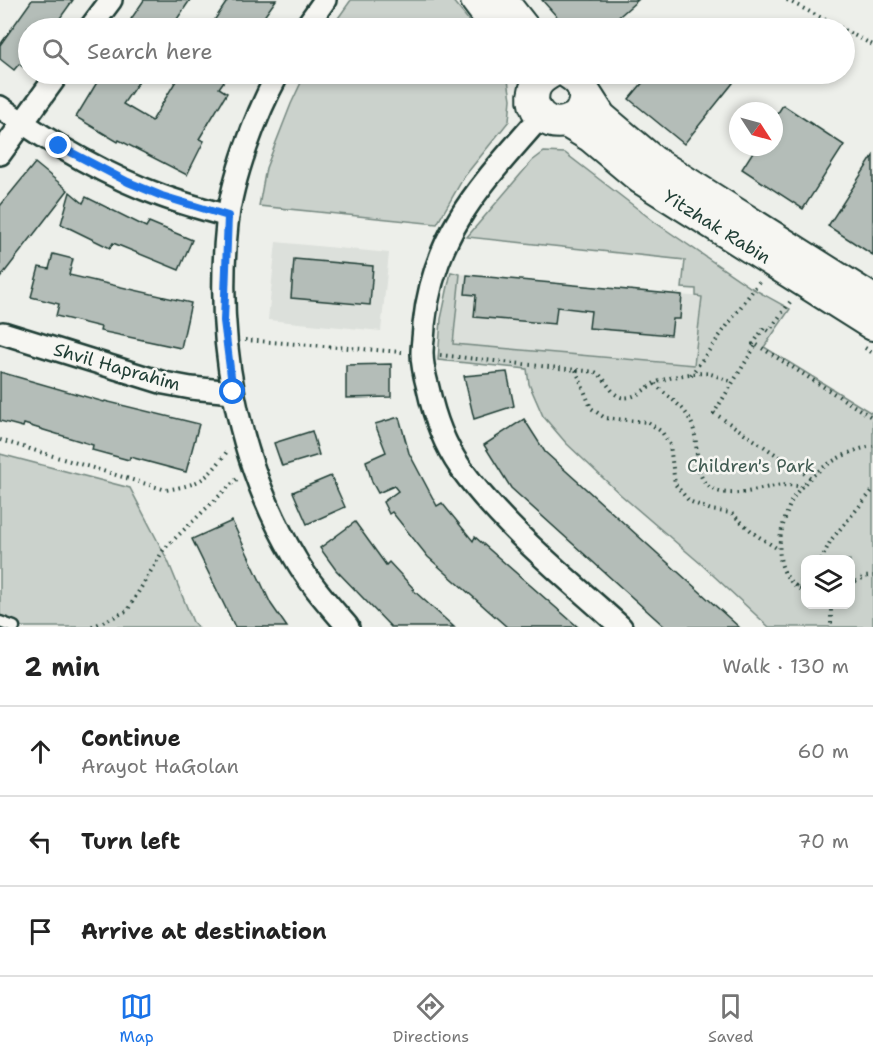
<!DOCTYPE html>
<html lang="en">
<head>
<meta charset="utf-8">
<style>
	body { margin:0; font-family:"Shantell Sans",sans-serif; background:#f6f6f6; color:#222 }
	.controls { position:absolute; right:18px; bottom:18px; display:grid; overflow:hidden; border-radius:12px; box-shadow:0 3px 9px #0003 }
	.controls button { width:54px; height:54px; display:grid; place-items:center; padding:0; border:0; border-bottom:2px solid #e0e0e0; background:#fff; color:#222; font:30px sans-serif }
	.compass { position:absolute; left:729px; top:102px; width:54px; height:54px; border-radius:50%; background:#fff; box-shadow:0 3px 9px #0003; rotate:126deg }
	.stop { position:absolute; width:18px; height:18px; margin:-14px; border:4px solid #1a73e8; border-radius:50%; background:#fff }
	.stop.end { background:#1a73e8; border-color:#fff; box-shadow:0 2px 6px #0008 }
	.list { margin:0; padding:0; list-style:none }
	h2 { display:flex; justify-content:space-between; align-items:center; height:78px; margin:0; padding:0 24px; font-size:26px }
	h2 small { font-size:20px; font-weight:400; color:#767676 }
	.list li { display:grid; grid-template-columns:39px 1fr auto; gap:18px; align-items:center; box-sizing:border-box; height:90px; padding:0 24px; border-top:2px solid #e0e0e0 }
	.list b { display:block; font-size:22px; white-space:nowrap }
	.list p { margin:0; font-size:20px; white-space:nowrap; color:#767676 }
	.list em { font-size:20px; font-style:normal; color:#767676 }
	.icon { flex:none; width:33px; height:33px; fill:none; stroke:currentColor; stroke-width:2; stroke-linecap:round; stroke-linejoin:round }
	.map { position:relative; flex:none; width:873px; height:627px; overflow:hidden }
	.search { position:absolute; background:#fff; box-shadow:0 3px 9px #0003; left:18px; right:18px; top:18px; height:66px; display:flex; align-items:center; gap:15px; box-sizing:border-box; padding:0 21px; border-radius:33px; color:#767676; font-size:22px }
	.sheet { height:348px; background:#fff }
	nav { display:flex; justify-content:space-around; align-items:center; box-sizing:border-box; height:84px; border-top:2px solid #e0e0e0; background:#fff; font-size:16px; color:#767676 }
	nav a { display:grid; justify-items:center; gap:3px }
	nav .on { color:#1a73e8 }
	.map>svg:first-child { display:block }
</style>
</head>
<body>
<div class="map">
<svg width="873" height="627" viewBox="0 0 873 627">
	<rect width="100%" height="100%" fill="#edefea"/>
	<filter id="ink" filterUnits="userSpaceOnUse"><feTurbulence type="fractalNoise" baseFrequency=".0167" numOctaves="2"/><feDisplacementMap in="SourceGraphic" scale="12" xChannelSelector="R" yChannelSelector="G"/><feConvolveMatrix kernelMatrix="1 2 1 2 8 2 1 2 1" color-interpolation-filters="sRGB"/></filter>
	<g filter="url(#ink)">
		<g fill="#dce0db">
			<polygon points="276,242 389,253 381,331 268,320"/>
			<polygon points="460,274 702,297 694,365 453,344"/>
		</g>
		<g fill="#cbd2cc" stroke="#758880" stroke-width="1.5" fill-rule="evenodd">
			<polygon points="351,0 452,0 475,28 331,28"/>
			<polygon points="305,74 507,74 511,99 509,121 464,177 437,224 259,206 266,168 291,104"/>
			<path d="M544,152L565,153L656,223L750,287L790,309L764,347L873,414V627H769L701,564L621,495L566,443L543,416L529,384L527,369L438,360L441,319L451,272L460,274L453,344L694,365L702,297L696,296V289L682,288L685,260L467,237L532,161ZM806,560H850V604H806Z"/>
			<polygon points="0,454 130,488 168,561 193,622 198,627 0,627"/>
		</g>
		<g fill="#b4bdb8" stroke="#1f3d34" stroke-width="1.5">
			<polygon points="32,0 73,0 53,28 28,28 28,59 23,67 19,64 14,70 0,59 0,45"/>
			<polygon points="144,0 190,0 171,28 145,28 131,19"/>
			<polygon points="228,0 276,0 256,28 209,28"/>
			<polygon points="542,0 638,0 606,28 567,28"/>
			<polygon points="102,74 144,74 123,104 152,121 180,74 229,74 219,88 227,93 199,139 204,141 187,175 119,140 118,142 76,117"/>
			<polygon points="650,74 722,74 733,83 684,144 629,99"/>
			<polygon points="783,105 844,145 803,209 742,169 756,147 774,147 774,119"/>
			<polygon points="873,156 873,255 828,226"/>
			<polygon points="35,163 68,190 0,278 0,206"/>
			<polygon points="70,192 83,203 86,197 146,227 149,222 192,240 179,270 113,243 110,248 61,224"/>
			<polygon points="53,254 73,259 69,275 191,303 181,348 100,331 101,327 56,316 59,304 31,297 39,267 49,269"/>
			<polygon points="294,259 373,266 370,305 291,298"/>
			<polygon points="467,275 682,295 680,319 673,319 671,335 589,328 591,311 557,307 555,324 474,317 476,295 465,294"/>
			<polygon points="391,364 391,397 346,398 346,365"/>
			<polygon points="0,372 104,402 105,401 199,424 186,472 130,457 129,460 92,450 93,445 24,424 23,427 0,421"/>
			<polygon points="507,372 514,406 474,419 464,376"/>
			<polygon points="399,417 409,453 437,506 442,503 473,541 475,537 578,627 507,627 428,557 392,512 389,514 383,502 398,491 394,486 378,493 372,482 366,461 386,452 375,424"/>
			<polygon points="524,419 545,452 739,627 665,627 511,488 484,445"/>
			<polygon points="312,431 319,455 282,466 274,443"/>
			<polygon points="331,476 345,507 307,524 293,492"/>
			<polygon points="232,521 271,604 287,627 235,627 192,539"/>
			<polygon points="355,522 386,565 389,562 414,589 413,590 454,627 391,627 336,570 320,548"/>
		</g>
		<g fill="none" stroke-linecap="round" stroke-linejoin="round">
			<g stroke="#1f3d34" stroke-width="15">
				<polyline id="service" points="0,622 14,627"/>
			</g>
			<g stroke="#1f3d34" stroke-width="26">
				<g id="minor">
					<polyline points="90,28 111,0"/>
					<polyline points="305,28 325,0"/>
					<path d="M278,74C256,114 232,178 227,224C215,339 236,459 295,558C309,583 329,605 348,627"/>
					<path d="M0,107C50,143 104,175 162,196C184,204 206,210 228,216"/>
					<path d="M541,116C513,149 481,182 459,219C439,252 428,287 424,325C424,334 422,344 422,353C422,364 425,377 428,388C434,416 444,444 460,467C504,528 566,577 621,627"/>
					<polyline points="0,154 58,74"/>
					<polyline points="3,333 164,383 191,388 233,392"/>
				</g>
			</g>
			<g stroke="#1f3d34" stroke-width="34">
				<g id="secondary">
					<polyline points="476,0 497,28"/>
					<polyline points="502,0 524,28"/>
					<path d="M549,74C516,91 540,136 572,119C579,116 583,108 584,100C586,88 579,80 569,74"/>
					<polyline points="583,89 601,117 653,161 873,300"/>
					<polyline points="566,122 591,137 640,178 873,325"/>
				</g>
			</g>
			<g stroke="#1f3d34" stroke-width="4" stroke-dasharray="1.5 4.5" stroke-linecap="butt">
				<polyline points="787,0 841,28"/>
				<polyline points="844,30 873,45"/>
				<polyline points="790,302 769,331 764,328 753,344 756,345 714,413 811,478"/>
				<polyline points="245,340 402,352"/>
				<polyline points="757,345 873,418"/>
				<polyline points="865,348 873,353"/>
				<path d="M440,355L595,372C606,377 609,393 621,397C635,400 645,388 655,383C668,377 697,371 711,374C718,376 725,380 733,382"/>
				<polyline points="576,370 591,408 605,418 648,422 662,432 670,445 675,484 689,501 711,510 731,513 756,535 778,549"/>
				<polyline points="691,375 759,282"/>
				<path d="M655,384C667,397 682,404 690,420C704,445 685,491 729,493C756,495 773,480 802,487"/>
				<path d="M0,440L166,490C201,484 208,479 228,450"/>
				<polyline points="821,560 831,540 873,490"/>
				<polyline points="850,584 865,577 873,576"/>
				<polyline points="796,586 806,578"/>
				<path d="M806,592C774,578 776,543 786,516C788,510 790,503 793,498C810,472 843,451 873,446"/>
				<polyline points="831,604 831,627"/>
				<polyline points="92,627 127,611 164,549 239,477"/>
			</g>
			<use href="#service" stroke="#f6f6f2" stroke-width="10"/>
			<use href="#minor" stroke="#f6f6f2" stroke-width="21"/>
			<use href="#secondary" stroke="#f6f6f2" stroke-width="30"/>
		</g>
	</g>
	<g fill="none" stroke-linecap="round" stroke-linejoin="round" filter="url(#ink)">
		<polyline stroke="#1a73e8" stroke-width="8" points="59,146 128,182 162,196 228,216 224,321 233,392"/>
	</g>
	<g text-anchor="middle" stroke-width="5" stroke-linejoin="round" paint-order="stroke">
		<g font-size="18" fill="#1f3d34" stroke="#f6f6f2">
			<text transform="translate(717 227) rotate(32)" y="6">Yitzhak Rabin</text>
			<text transform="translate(117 367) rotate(16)" y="6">Shvil Haprahim</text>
		</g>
		<g font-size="18" fill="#415b52" stroke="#f6f6f2">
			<text x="751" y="472">Children's Park</text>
		</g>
	</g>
</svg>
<div class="controls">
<button><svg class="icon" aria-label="layers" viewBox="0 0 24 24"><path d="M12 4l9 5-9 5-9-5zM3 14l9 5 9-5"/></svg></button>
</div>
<svg class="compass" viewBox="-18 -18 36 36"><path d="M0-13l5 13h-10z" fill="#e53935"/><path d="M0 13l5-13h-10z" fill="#767676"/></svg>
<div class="stop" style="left:233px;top:392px"></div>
<div class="stop end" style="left:59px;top:146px"></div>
<div class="search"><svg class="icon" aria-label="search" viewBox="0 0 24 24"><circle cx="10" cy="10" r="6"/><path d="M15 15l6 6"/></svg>Search here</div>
</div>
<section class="sheet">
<h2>2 min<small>Walk · 130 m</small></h2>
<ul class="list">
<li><svg class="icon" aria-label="ahead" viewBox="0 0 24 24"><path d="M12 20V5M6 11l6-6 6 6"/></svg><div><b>Continue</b><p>Arayot HaGolan</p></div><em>60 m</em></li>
<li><svg class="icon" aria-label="left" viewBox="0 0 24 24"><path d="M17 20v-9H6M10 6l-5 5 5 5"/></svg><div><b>Turn left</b></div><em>70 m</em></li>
<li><svg class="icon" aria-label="arrive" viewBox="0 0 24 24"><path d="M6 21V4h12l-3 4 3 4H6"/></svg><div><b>Arrive at destination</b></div></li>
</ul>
</section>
<nav>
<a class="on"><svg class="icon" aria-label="map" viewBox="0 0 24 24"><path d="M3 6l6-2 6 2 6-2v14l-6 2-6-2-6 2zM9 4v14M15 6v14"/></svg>Map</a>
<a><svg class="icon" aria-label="directions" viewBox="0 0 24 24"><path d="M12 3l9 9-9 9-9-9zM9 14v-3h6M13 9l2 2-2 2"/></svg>Directions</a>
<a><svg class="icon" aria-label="saved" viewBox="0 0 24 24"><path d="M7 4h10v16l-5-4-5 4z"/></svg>Saved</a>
</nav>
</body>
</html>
